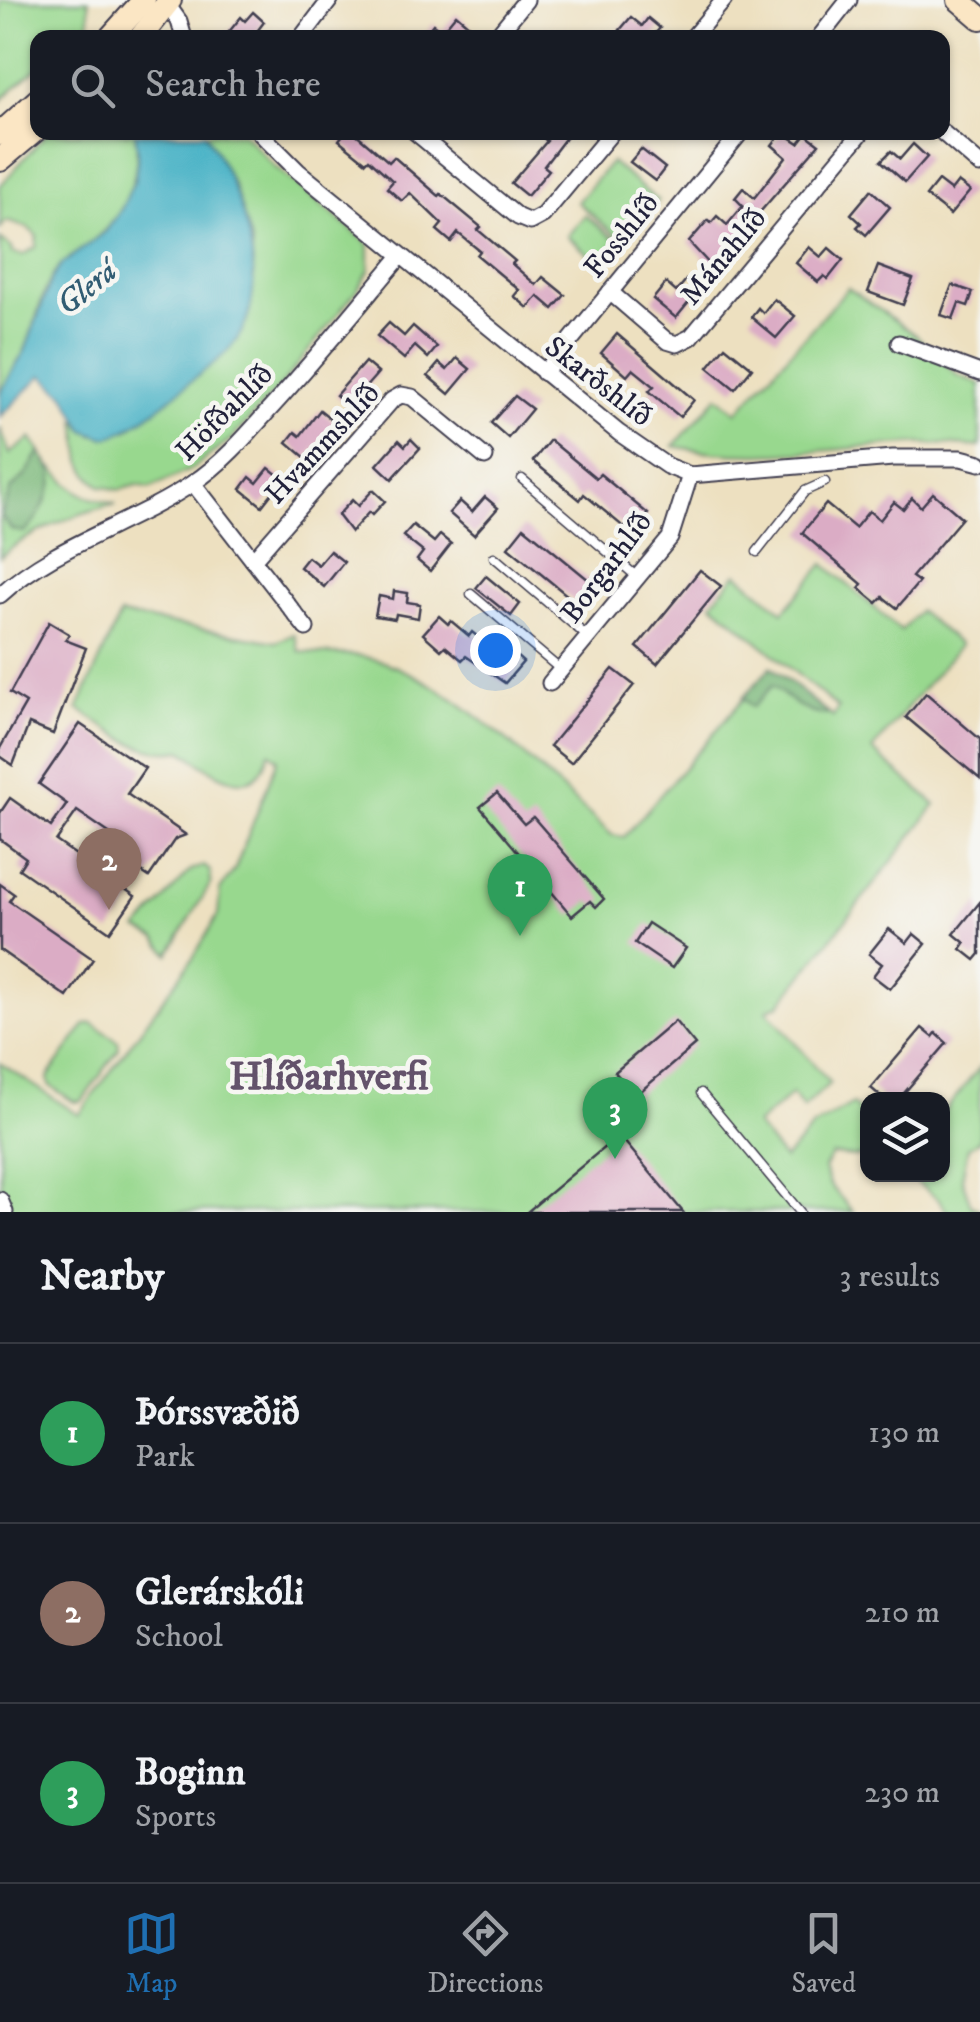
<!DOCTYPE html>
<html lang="en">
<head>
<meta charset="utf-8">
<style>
	body { margin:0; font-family:"IM FELL DW Pica",serif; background:#20242c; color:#f1f3f6 }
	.controls { position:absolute; right:30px; bottom:30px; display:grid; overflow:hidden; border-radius:20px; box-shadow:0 2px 8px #0004 }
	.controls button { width:90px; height:90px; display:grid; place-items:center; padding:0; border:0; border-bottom:2px solid #363941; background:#171b24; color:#f1f3f6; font:50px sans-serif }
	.you { position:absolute; left:495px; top:650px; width:35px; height:35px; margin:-25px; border:8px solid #fff; border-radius:50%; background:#1a73e8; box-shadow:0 0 0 15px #1a73e833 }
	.badge { display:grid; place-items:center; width:65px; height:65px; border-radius:50%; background:#1f6fb2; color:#fff; font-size:32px; font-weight:700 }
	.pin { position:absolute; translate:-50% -82px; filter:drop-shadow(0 2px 5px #0008) }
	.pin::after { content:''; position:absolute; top:52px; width:35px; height:30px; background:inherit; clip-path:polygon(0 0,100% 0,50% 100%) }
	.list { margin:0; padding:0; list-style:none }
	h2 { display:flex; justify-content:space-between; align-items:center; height:130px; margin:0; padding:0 40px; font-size:42px }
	h2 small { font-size:32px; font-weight:400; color:#9ea1a6 }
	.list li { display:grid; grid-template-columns:65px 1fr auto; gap:30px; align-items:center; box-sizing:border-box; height:180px; padding:0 40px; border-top:2px solid #363941 }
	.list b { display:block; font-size:38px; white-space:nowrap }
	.list p { margin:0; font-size:32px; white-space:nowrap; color:#9ea1a6 }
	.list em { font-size:32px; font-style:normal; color:#9ea1a6 }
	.icon { flex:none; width:55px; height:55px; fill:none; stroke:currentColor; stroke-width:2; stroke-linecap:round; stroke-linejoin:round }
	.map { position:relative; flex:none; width:980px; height:1212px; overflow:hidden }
	.search { position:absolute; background:#171b24; box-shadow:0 2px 8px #0004; left:30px; right:30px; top:30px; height:110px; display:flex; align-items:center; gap:25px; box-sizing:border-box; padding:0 35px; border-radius:20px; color:#9ea1a6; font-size:38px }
	.sheet { height:670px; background:#171b24 }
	nav { display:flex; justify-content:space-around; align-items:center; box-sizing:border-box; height:140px; border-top:2px solid #363941; background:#171b24; font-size:28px; color:#9ea1a6 }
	nav a { display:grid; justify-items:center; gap:5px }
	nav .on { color:#1f6fb2 }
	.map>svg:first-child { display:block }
</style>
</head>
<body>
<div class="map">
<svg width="980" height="1212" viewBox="0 0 980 1212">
	<rect width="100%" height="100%" fill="#f6f6f2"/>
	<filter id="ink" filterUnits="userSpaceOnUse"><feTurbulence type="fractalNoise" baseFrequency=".01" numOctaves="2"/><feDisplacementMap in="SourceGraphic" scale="20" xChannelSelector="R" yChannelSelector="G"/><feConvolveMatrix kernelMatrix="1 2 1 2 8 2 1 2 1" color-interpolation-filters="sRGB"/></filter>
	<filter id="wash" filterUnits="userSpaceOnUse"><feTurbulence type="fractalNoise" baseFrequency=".0048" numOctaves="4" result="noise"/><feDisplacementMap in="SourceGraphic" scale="40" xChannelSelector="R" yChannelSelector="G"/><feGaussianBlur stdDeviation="2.25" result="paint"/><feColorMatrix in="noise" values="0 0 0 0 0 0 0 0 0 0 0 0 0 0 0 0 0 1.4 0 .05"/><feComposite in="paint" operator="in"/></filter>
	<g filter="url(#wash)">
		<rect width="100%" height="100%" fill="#ede0c0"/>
		<g fill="#98d88e" stroke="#5d7d64" stroke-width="2.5">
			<polygon points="0,0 89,0 89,26 75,37 38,38 37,68 0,101"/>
			<path d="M47,133H135C142,176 126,215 91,242C77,253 59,263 51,279C40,299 35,324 27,345C20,362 8,376 0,393V239L12,248L13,253L23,255L36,247L37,236L28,228L6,221L0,229V186Z"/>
			<polygon points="205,133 243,133 274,166 369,244 369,271 357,290 282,384 231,439 192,469 151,488 137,485 119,490 100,486 88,474 82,461 76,421 93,435 127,430 178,392 230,348 246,322 252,284 252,244 234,186"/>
			<polygon points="611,162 658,201 624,242 577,202"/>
			<polygon points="585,215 617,241 599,263 567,236"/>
			<path d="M848,288L917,336L957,375L980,384V447C957,445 933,443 909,444C831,448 751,463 674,446L718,396L737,412Z"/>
			<path d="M0,427L10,454L31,438L40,451L26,475L11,489L46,494L53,483L49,464C74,491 80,498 116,504C77,513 31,531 0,557Z"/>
			<path d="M824,564L901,631L919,611L960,645L872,750L936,805L780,1004L767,1010L830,1083L803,1108L792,1094L756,1125L784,1159L813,1127L853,1104L867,1120V1155L855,1157L832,1155L824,1168L829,1184L853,1212H1L0,1063L79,1115L193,958L218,915L220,890L235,869L278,759L269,752C256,808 208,769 182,750C142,758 110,730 78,709L120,615L276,642L294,634L299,651C320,656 341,652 361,656C446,671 547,778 612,835L624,837L771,667L833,717L838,708L712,603L737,573L783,612Z"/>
			<polygon points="204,866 210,871 211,883 169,954 156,938 138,929 191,870"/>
			<polygon points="92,1023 118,1041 119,1049 82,1101 74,1102 49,1085 48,1077 85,1025"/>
			<polygon points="980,1067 980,1140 968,1147 962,1179 971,1205 980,1209 980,1212 947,1212 939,1200 907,1175 942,1174 943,1113"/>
		</g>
		<g fill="#7ab879" stroke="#4e6d5a" stroke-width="2.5">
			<path d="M40,451C44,459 51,465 53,474C55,486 36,525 24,532L12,530L1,516L11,489L26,475Z"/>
			<path d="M771,667L829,714C807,718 789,698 772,686L753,707L743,698Z"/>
		</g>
		<path fill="#48b2c6" stroke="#356a80" stroke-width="2.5" d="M135,133H205C238,184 274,278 239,336C228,355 206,369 189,383C166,403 140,424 113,436L105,438L84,430L65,395L42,375L0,417V393L25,351L52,278L62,264L106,231L121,210L135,179L138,153Z"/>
		<g id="blocks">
			<g fill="#dbacc5">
				<polygon points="253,12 264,22 252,38 224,38 241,17 245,21"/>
				<polygon points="456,14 470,26 461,38 422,38 433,24 442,31"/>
				<polygon points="631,17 642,26 648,18 660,28 654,35 656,38 629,38 620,30"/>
				<polygon points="345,132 354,132 389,162 394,157 439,196 441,194 481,227 478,230 515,261 512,264 536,285 543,277 565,295 553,309 538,296 528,308 514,296 519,290 477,255 480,251 458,233 451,242 437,230 442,224 410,193 402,201 387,188 393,181 369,159 366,162 339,140"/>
				<polygon points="536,132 570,132 544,166 549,170 527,196 511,183 547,141"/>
				<polygon points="782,132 799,143 806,134 819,144 721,257 724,259 714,269 689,242 708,220 711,223 717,216 727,225 743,206 735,198 743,188 754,198 786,157 772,145"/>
				<polygon points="913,144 927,157 905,182 881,161 891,151 900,159"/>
				<polygon points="641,149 665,168 655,181 630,162"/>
				<polygon points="938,181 951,191 958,182 970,191 950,215 926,196"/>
				<polygon points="871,190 890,207 866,235 857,227 861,223 851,214"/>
				<polygon points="809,247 821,257 829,248 843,260 828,279 824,276 818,282 796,263"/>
				<polygon points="878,266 913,279 903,305 868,292"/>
				<polygon points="686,280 699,290 676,318 653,299 666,283 676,292"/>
				<polygon points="952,285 973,292 968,306 959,303 953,319 941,315"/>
				<polygon points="774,299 795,316 776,338 751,317 758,308 763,313"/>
				<polygon points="389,323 404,336 413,326 437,347 428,358 415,346 404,359 377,336"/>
				<polygon points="617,334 694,400 680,417 649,391 654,386 633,369 627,376 601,353"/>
				<polygon points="725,346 752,368 735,389 708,367"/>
				<polygon points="457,358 470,369 449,394 428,376 439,363 447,370"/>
				<polygon points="365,362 378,373 349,406 336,395"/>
				<polygon points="515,396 532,409 508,438 491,423"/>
				<polygon points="320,410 336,423 307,459 287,442 295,432 300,436"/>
				<polygon points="411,439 420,448 392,479 377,465 399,440 405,446"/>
				<polygon points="550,440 596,478 600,474 648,514 632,534 584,494 580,500 533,461"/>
				<polygon points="269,468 283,479 262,506 241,489 250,477 257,483"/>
				<polygon points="373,490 385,501 372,515 369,512 351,532 338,515 352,500 358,506"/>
				<polygon points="933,493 962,518 912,577 919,582 897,608 883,597 877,603 859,588 862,584 802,533 826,504 855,528 869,511 880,520 894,502 903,509 912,498 921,507"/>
				<polygon points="485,497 498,508 474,535 449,513 460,501 472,512"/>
				<polygon points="413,525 434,542 440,535 451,544 430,571 417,560 423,552 403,536"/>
				<polygon points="524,527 595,585 579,605 508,547"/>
				<polygon points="330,551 344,562 324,587 300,567 308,557 318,565"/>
				<polygon points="700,570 721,586 657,664 637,647"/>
				<polygon points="486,576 520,604 511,616 476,588"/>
				<polygon points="394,591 408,593 407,602 420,604 418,618 396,614 395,619 375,616 379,596 393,599"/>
				<polygon points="439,616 448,624 451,621 469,636 472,632 490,647 493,643 511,658 514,654 523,662 505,683 466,656 462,660 445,646 441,650 423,634"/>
				<polygon points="49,622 69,634 65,640 86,648 53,734 29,724 13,765 0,756 0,748 26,703 10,693"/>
				<polygon points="613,669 634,685 571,763 550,746"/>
				<polygon points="926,693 980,739 980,779 906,717"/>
				<polygon points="80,724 145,768 127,794 186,835 175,839 149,877 104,846 112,835 77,811 56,841 135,896 110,932 19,869 26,858 0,839 0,813 10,798 51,827 67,804 39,784"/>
				<polygon points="497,793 524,824 533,817 604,899 596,907 590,901 572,916 480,807"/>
				<polygon points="0,884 14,894 9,901 93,959 67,997 0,950"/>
				<polygon points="980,902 980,954 975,960 961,949 965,943 954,934"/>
				<polygon points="648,923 686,948 672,968 635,943"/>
				<polygon points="889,929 907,943 914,934 926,944 890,989 873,976 882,964 869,954"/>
				<polygon points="675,1021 695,1045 635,1096 615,1072"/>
				<polygon points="922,1028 933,1037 936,1033 947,1043 898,1100 885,1100 871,1088"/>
				<polygon points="619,1135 683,1212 527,1212"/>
			</g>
		</g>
	</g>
	<g filter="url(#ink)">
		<use href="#blocks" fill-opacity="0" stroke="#403e4f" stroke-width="2.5"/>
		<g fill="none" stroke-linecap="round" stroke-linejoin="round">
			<g stroke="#403e4f" stroke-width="11">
				<g id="lane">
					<polyline points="522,479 636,576"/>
					<polyline points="757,552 805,491 825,482"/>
					<polyline points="494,557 588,637"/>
					<polyline points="471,594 561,670"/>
					<polyline points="701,1093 800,1212"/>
				</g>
			</g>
			<g stroke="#403e4f" stroke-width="19">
				<g id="street">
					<polyline points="164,0 179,21 184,38"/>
					<polyline points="301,38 330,0"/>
					<polyline points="495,38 526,0"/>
					<polyline points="692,38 724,0"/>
					<polyline points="819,38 849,0"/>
					<polyline points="259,132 298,171 619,433 667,466 690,475 893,458 961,458 980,463"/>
					<polyline points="415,132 518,217 530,222 543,215 612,132"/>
					<polyline points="942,132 980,165"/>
					<polyline points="610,292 667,341 677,344 691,337 862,132"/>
					<polyline points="899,343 980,373"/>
					<polyline points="544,373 741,132"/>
					<polyline points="193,483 306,628"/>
					<polyline points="253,560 392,400 401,395 412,397 485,457"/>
					<path d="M0,595C56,544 131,525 193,483C222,464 247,435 270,409C315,360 357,308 400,257"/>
					<polyline points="550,683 670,538 690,475"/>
					<polyline points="0,1200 5,1212"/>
				</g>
			</g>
			<g stroke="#403e4f" stroke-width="26">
				<g id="secondary">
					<polyline points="959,0 980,18"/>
					<polyline points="110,38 144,0"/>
					<polyline points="140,38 170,0"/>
					<polyline points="0,134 38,100"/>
					<polyline points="0,160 38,128"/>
				</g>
			</g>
			<use href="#lane" stroke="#fff" stroke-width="8"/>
			<use href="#street" stroke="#fff" stroke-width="15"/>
			<use href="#secondary" stroke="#fbe6c4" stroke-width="22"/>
		</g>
	</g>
	<g text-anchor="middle" stroke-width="9" stroke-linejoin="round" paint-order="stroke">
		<g font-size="30" fill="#22223b" stroke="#f6f6f2">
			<text transform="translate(621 235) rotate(-51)" y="10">Fosshlíð</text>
			<text transform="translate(723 256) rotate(-50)" y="10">Mánahlíð</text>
			<text transform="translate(599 381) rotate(38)" y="10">Skarðshlíð</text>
			<text transform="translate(224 412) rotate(-45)" y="10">Höfðahlíð</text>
			<text transform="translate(322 443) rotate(-47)" y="10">Hvammshlíð</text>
			<text transform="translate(606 567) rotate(-53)" y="10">Borgarhlíð</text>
		</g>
		<g font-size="32" font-style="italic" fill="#315c73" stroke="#f6f6f2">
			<text transform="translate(86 287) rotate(-39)" y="11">Glerá</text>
		</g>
		<g font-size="40" font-weight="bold" fill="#63526b" stroke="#f6f6f2">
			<text x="329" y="1089">Hlíðarhverfi</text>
		</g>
	</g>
</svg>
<div class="controls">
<button><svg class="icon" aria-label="layers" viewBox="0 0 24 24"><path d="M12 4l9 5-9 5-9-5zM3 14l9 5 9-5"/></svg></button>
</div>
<div class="you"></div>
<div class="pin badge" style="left:520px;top:936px;background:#2e9e5b">1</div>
<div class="pin badge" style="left:109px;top:910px;background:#8d6e63">2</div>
<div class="pin badge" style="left:615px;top:1159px;background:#2e9e5b">3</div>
<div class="search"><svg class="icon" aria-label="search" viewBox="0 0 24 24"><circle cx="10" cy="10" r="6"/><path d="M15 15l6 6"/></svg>Search here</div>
</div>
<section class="sheet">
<h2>Nearby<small>3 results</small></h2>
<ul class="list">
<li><span class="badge" style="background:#2e9e5b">1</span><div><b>Þórssvæðið</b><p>Park</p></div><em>130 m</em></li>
<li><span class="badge" style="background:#8d6e63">2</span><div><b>Glerárskóli</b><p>School</p></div><em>210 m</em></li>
<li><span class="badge" style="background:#2e9e5b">3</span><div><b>Boginn</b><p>Sports</p></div><em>230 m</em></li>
</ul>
</section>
<nav>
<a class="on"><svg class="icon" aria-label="map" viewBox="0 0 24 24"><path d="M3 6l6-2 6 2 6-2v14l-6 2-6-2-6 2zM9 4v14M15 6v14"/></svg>Map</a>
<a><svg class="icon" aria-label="directions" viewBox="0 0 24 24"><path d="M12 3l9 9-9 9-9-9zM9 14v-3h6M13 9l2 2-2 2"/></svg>Directions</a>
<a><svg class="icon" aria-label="saved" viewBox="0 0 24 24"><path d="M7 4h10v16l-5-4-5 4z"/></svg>Saved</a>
</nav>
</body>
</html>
